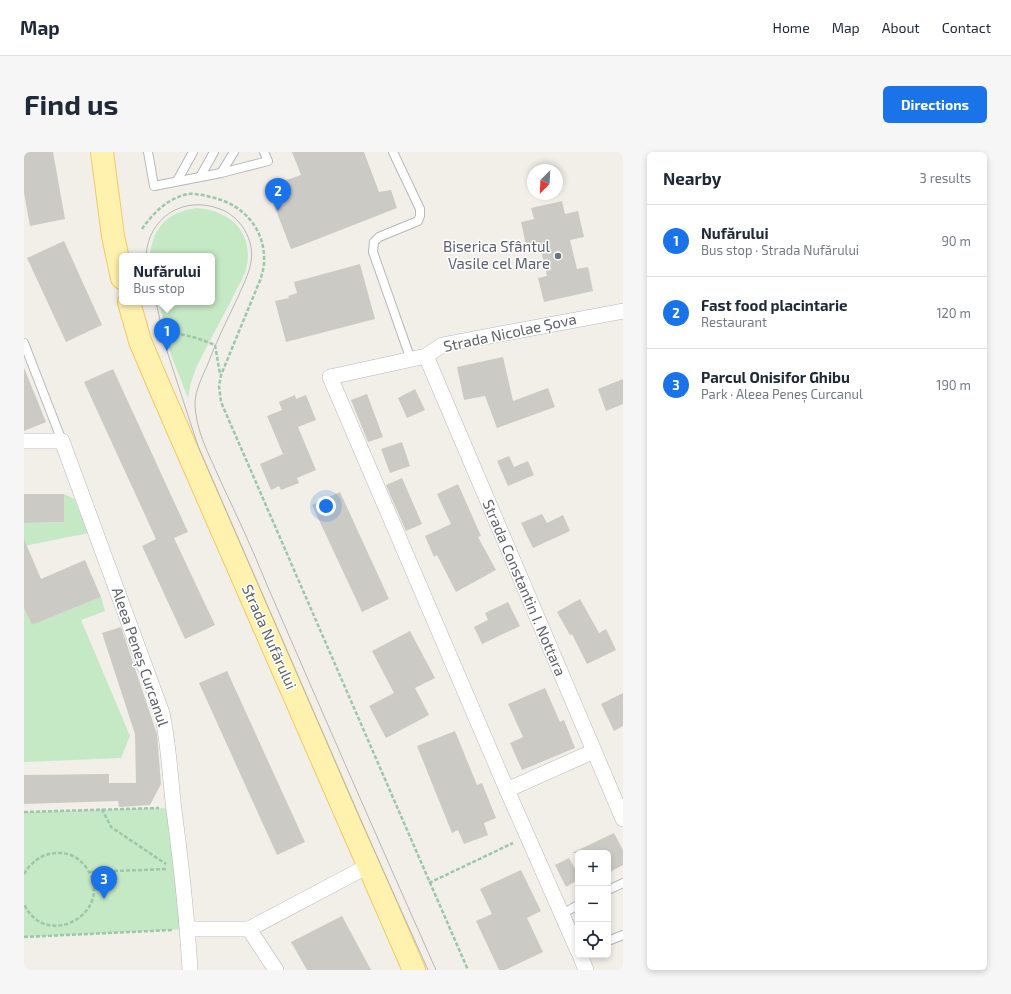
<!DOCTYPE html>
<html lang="en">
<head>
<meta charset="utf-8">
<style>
	body { margin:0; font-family:"Exo 2",sans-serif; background:#f6f6f7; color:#1f2937 }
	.controls { position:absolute; right:12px; bottom:12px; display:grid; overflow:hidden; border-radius:6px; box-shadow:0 2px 6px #0003 }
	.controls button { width:36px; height:36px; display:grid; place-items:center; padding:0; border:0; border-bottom:1px solid #e0e1e3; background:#fff; color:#1f2937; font:20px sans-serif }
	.compass { position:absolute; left:503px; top:12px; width:36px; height:36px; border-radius:50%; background:#fff; box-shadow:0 2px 6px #0003; rotate:204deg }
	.you { position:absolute; left:302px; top:354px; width:14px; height:14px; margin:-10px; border:3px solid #fff; border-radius:50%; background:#1a73e8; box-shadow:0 0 0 6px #1a73e833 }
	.badge { display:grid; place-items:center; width:26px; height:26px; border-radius:50%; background:#1a73e8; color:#fff; font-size:13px; font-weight:700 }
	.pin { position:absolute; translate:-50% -33px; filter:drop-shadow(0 1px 2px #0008) }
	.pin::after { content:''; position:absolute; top:21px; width:14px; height:12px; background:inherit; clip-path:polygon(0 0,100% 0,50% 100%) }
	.popup { position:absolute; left:95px; top:101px; width:96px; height:52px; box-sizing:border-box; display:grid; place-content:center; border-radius:6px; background:#fff; filter:drop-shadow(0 1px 3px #0005); font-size:13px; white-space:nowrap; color:#747a83 }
	.popup b { font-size:15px; color:#1f2937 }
	.popup::after { content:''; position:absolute; left:50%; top:100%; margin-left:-8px; border:8px solid transparent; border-top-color:#fff }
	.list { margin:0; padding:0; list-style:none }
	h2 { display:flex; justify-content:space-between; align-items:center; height:52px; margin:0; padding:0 16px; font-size:17px }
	h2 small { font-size:13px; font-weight:400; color:#747a83 }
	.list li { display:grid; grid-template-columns:26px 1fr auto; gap:12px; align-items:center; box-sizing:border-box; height:72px; padding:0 16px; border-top:1px solid #e0e1e3 }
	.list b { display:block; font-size:15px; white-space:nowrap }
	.list p { margin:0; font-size:13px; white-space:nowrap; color:#747a83 }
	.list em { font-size:13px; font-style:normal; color:#747a83 }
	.icon { flex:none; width:22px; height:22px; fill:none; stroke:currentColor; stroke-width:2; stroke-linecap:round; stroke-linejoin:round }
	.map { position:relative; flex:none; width:599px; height:818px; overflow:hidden; border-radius:6px }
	header { display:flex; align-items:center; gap:24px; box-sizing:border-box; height:56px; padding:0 20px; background:#fff; border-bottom:1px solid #e0e1e3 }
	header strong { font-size:19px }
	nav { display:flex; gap:22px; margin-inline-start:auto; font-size:14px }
	.intro { display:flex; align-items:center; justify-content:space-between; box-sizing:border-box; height:96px; padding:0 24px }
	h1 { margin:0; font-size:28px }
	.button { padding:10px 18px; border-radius:6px; background:#1a73e8; color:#fff; font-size:14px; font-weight:700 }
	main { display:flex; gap:24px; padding:0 24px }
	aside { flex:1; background:#fff; border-radius:6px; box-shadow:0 2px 6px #0003 }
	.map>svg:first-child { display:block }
</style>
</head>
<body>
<header>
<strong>Map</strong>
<nav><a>Home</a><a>Map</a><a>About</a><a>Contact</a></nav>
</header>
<div class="intro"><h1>Find us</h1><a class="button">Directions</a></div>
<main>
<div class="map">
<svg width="599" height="818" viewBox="0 0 599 818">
	<rect width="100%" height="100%" fill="#f1efe8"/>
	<g fill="#c5e8c5">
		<path d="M172,56C204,58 229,78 223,113C221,125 212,137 207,149C195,171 183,194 172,216L167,230L164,246L147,203L135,150H188V104L126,103C129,75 144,60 172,56Z"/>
		<polygon points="40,342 50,347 65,381 0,394 0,371 40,370"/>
		<polygon points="77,445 81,459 57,468 106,584 97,606 0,610 0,456 8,473"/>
		<polygon points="150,656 164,777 0,785 0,660"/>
	</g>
	<g fill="#cccac5">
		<polygon points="0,0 29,0 41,67 6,74 0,41"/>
		<polygon points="268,0 340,0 355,40 367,38 373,56 281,92 267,97 243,35 277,23"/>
		<polygon points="538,49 541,62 554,59 560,85 546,88 553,117 564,115 569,139 520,150 514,126 523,124 515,90 502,93 497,70 510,67 507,56"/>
		<polygon points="40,89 78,173 42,190 3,106"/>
		<polygon points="336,112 351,167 262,190 251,149 265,146 264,144 273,141 270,130"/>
		<polygon points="479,205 489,249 524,236 531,255 473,276 461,244 440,248 433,215"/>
		<polygon points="0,216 22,270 0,279"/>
		<polygon points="89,217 164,380 150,386 191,473 161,487 118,394 132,387 60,230"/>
		<polygon points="599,227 599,252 582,259 574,237"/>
		<polygon points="391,237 401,258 383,266 374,246"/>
		<polygon points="343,242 359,285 344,290 327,248"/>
		<polygon points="271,243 272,247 282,243 292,268 274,275 292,318 273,326 275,331 257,338 255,334 247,338 236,312 259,302 243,264 258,258 255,250"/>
		<polygon points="378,290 386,314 366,321 357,297"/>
		<polygon points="485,304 490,315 504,309 510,323 484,334 473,309"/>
		<polygon points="378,326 398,372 382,379 362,333"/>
		<polygon points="434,332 457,384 454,385 472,418 432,440 413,403 410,405 401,384 427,372 413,342"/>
		<polygon points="316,340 365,447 338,460 288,353"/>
		<polygon points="0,342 40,342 40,370 0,371"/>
		<polygon points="518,362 523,371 539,363 546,379 509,396 497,371"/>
		<polygon points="0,387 17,427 61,408 77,445 8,473 0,456"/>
		<polygon points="556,447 575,481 582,477 592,498 563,512 548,482 546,483 533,460"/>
		<polygon points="484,450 496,474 458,492 450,475 464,468 461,461"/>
		<polygon points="97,475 133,582 137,632 126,653 95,655 94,649 0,652 0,623 85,622 85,631 112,631 111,582 78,481"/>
		<polygon points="386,479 411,526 391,536 405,563 362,586 345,554 370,541 348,499"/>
		<polygon points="203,519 281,690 253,703 175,531"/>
		<polygon points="521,536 536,570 540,568 551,596 498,618 486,591 499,585 484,552"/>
		<polygon points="599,541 599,574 590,579 577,552"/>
		<polygon points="431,579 453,633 458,631 472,666 460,671 464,683 440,692 434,678 428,681 393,594"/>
		<polygon points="590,681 599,698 599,713 584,721 584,701 548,701"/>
		<polygon points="545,706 554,722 554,728 542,735 531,713"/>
		<polygon points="497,718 517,759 503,766 519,800 481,818 475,818 452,769 468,762 456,737"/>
		<polygon points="318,764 347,818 283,818 267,790"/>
	</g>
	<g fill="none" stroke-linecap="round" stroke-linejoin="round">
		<g stroke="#b5b8bc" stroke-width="10">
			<g id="service">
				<polyline points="124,0 130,34 197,21 244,9 240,0"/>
				<polyline points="369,0 396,57 396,64 394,69 355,85 350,90 349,100 387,208"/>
				<polyline points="197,21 210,0"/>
				<polyline points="176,25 190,0"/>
				<polyline points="153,29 169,0"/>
				<polyline points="0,191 38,289"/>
				<polyline points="584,738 599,731"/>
				<polyline points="538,762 554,753"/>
				<polyline points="584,789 599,783"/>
			</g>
		</g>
		<g stroke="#b5b8bc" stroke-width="16">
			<g id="minor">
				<polyline points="402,204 599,667"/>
				<path d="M0,289H38L138,561C145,593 146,625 150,658C157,711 163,764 166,818"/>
				<polyline points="483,638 570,599"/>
				<polyline points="164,777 225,777 344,714"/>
				<polyline points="225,777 252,818"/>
				<polyline points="554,799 483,638 306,225 402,204 418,193 599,159"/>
				<polyline points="556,803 562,818"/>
			</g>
		</g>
		<g stroke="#f2c960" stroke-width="24">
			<g id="primary">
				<polyline points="78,0 89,84 98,126"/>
				<polyline points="105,150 116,189 135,234 390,818"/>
			</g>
		</g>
		<g stroke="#9cc7a9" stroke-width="2.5" stroke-dasharray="4 2" stroke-linecap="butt">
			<path d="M118,77C129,61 144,46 164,42C171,41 183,44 191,46C221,54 242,79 240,111C240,116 238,121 237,126L197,223L195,234L197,250L444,818"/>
			<path d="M139,180C158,181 174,186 191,193L196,222"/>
			<polyline points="78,657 87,675 142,712"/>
			<polyline points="0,660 135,656"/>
			<polyline points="66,720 143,717"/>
			<path d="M0,722C8,709 19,701 34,701C44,700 55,706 61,714C95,758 23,801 0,752"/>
			<polyline points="405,731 489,691"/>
			<polyline points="0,785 149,778"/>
		</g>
		<use href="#service" stroke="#fff" stroke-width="8"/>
		<use href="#minor" stroke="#fff" stroke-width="15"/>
		<use href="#primary" stroke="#fff2af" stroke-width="22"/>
		<g stroke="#b6b7b8" stroke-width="1">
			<path d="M122,104C124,65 160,43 196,57C216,64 231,88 227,110C225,122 219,133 214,145C203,168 192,190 183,214C178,225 172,237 171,250C171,257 172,265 174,273C179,293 189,311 197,330C213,364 229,398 243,433C299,562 355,690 412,818"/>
			<polyline points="132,150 143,199 174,294 337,669 404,818"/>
		</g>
	</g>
	<circle fill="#6b7280" stroke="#fff" stroke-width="1.5" cx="534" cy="104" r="4"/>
	<g text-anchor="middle" stroke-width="3" stroke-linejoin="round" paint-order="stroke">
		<g font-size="15" fill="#5b616d" stroke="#fff" text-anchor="end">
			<text x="526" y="100">Biserica Sfântul<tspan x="526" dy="17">Vasile cel Mare</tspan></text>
		</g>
		<g font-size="15" fill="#5f6368" stroke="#fff">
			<text transform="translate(486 181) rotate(-12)" y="5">Strada Nicolae Șova</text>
			<text transform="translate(500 436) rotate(67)" y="5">Strada Constantin I. Nottara</text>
			<text transform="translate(245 485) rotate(66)" y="5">Strada Nufărului</text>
			<text transform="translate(116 505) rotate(71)" y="5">Aleea Peneș Curcanul</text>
		</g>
	</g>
</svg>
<div class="controls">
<button>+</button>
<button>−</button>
<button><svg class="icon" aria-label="locate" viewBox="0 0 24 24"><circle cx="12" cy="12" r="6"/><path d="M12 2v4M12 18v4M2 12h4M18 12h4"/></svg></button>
</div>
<svg class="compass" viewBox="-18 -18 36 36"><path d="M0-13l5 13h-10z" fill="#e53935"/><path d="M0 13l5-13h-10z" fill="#747a83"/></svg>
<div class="you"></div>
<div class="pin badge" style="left:143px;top:199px">1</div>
<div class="popup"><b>Nufărului</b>Bus stop</div>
<div class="pin badge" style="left:254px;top:59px">2</div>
<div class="pin badge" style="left:80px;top:747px">3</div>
</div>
<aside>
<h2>Nearby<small>3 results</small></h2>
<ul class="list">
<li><span class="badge">1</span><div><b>Nufărului</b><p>Bus stop · Strada Nufărului</p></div><em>90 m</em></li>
<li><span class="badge">2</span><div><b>Fast food placintarie</b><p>Restaurant</p></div><em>120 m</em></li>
<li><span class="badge">3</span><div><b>Parcul Onisifor Ghibu</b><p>Park · Aleea Peneș Curcanul</p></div><em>190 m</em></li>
</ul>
</aside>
</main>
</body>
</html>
